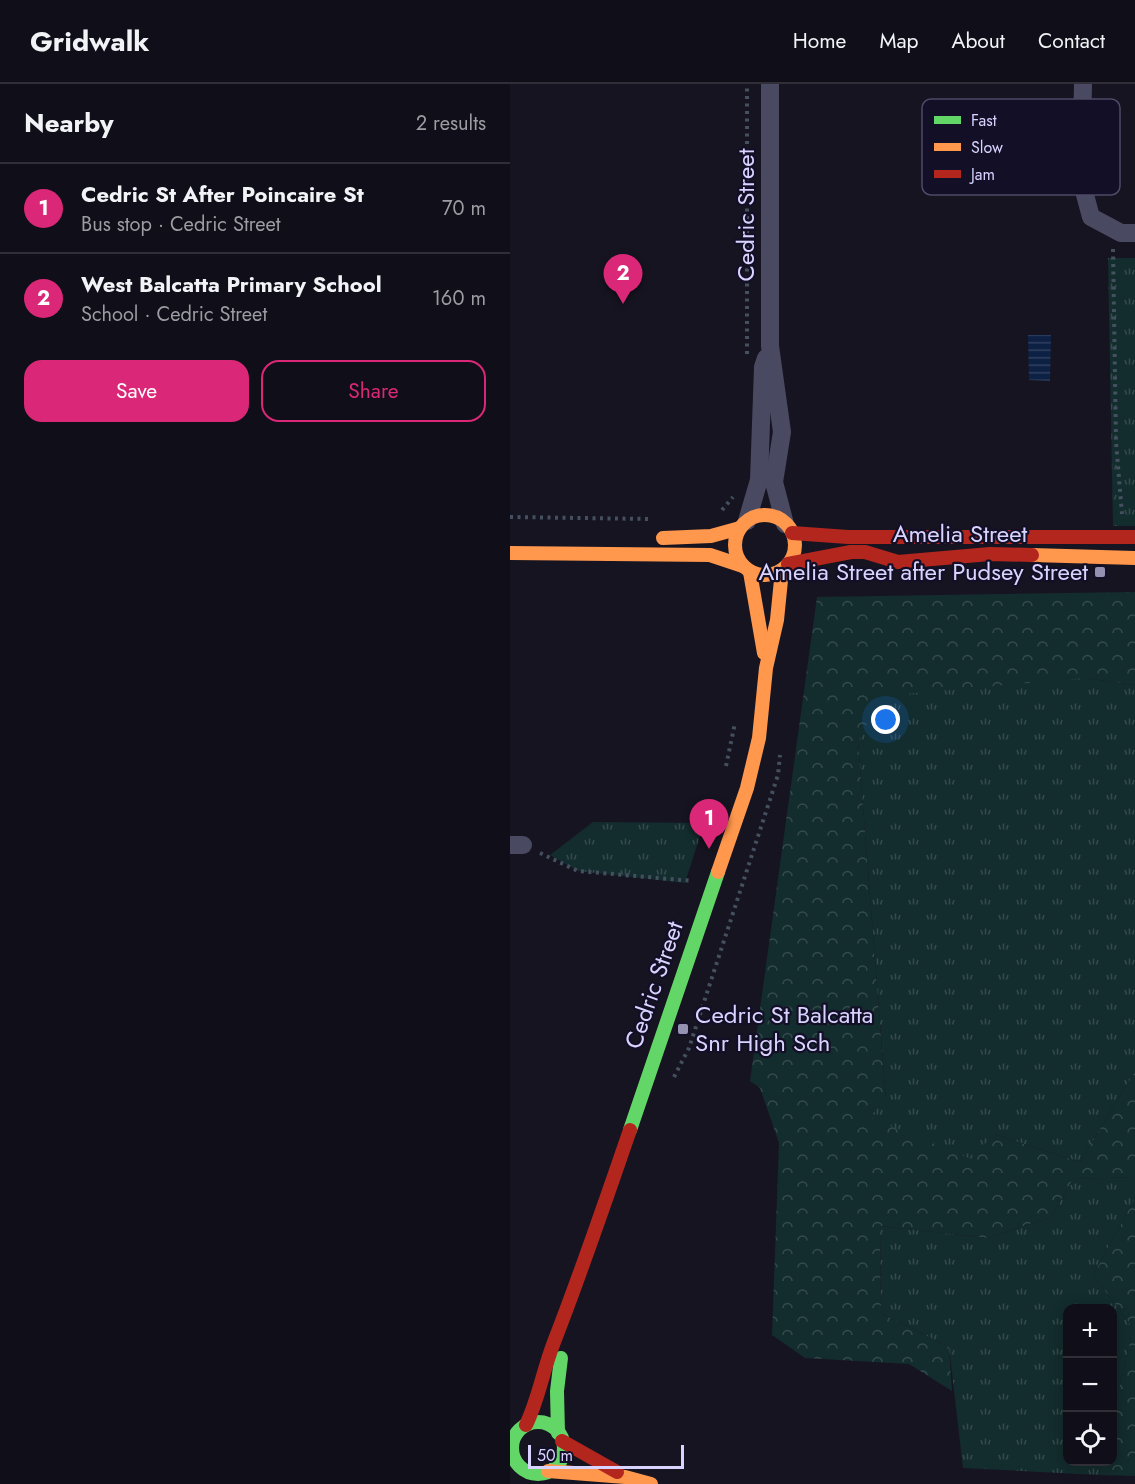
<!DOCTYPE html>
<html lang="en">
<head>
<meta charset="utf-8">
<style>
	body { margin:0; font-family:Jost,sans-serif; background:#191822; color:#f1f3f6 }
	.controls { position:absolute; right:18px; bottom:18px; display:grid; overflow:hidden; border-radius:12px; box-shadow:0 3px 15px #0003 }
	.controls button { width:54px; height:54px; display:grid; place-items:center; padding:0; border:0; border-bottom:2px solid #302f38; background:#100f19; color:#f1f3f6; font:30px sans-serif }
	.scale { position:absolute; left:18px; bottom:15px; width:156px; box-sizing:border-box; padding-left:6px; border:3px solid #d9d4ff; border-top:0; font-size:16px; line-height:21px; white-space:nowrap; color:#d9d4ff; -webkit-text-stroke:4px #130f26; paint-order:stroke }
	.you { position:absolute; left:376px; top:636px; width:21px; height:21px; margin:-15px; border:4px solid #fff; border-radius:50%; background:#1a73e8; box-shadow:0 0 0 9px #1a73e833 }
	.badge { display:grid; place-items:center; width:39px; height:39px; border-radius:50%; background:#db2777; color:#fff; font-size:20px; font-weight:700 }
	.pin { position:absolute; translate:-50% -50px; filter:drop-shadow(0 2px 3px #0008) }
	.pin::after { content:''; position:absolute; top:32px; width:21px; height:18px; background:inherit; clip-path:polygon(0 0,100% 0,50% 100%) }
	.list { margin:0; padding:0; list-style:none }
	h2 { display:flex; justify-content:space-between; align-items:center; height:78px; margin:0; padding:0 24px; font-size:26px }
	h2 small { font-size:20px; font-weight:400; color:#9c9ca2 }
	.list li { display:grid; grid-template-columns:39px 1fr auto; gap:18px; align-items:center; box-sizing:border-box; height:90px; padding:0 24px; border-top:2px solid #302f38 }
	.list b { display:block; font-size:22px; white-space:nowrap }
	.list p { margin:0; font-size:20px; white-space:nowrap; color:#9c9ca2 }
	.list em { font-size:20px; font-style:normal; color:#9c9ca2 }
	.actions { display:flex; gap:12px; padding:18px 24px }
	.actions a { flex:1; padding:14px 0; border:2px solid #db2777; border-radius:18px; text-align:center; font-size:21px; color:#db2777 }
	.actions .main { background:#db2777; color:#fff }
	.icon { flex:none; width:33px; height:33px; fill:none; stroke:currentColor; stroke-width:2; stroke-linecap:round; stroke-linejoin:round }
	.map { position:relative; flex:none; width:625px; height:1400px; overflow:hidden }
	header { display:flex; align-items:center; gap:36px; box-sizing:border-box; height:84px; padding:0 30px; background:#100f19; border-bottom:2px solid #302f38 }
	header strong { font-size:28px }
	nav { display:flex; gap:33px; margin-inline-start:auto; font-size:21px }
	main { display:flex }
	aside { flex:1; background:#100f19 }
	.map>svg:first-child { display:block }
</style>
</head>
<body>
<header>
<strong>Gridwalk</strong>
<nav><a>Home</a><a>Map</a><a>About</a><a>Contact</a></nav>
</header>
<main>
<aside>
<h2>Nearby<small>2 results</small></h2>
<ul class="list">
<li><span class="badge">1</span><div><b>Cedric St After Poincaire St</b><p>Bus stop · Cedric Street</p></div><em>70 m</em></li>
<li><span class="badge">2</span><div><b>West Balcatta Primary School</b><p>School · Cedric Street</p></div><em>160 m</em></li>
</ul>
<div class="actions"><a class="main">Save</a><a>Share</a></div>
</aside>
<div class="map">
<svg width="625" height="1400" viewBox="0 0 625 1400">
	<defs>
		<pattern id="forest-crowns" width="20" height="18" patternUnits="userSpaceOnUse" patternTransform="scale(1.5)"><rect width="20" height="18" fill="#132c2d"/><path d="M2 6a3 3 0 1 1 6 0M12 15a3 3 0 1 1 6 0" fill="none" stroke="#354a4c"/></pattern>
		<pattern id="park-tufts" width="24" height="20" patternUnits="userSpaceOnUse" patternTransform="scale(1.5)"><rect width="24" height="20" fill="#132c2d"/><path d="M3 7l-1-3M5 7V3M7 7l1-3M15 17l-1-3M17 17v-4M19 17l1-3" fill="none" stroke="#354a4c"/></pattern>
		<pattern id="water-rules" width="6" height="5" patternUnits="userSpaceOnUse" patternTransform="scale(1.5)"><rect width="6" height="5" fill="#0d2144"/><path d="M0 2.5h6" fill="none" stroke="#304060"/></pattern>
	</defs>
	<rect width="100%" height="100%" fill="#161421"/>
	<g fill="url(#forest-crowns)">
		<polygon points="625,508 625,601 575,594 348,658 376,1017 360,1032 484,1050 570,1078 625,987 625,1093 563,1095 541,1133 477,1154 370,1142 371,1229 439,1263 442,1307 399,1280 295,1274 262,1251 269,1059 250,1004 240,997 307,513"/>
		<polygon points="625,1114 625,1392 589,1391 592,1378 602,1378 603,1332 623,1244 583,1191"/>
	</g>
	<g fill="url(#park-tufts)">
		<polygon points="598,174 625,174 625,442 603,442"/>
		<polygon points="575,594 625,601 625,987 570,1078 484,1050 461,1075 359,1033 376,1016 348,658 371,612"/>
		<polygon points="83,738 194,739 175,799 68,787 40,771"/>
		<polygon points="625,1093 625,1114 583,1191 623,1244 603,1332 602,1224 558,1224 558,1378 592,1378 589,1391 453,1384 439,1263 371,1229 370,1142 477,1154 541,1133 563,1095"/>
	</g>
	<polygon fill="url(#water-rules)" points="518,251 541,251 540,297 519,296"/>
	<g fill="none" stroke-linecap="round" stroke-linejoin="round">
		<g stroke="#44505f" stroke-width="4" stroke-dasharray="3 4.5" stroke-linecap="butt">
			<polyline points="603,165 606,358 612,430"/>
			<polyline points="237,270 237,0"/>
			<polyline points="212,426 223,413"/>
			<polyline points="0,433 140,435"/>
			<polyline points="216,682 225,639"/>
			<polyline points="30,769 68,787 183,797"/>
			<polyline points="164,993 179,964 268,691 270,671"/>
		</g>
		<g stroke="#4a4962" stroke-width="18">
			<polyline points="260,0 260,262 272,348 264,398 275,440"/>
			<polyline points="573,0 571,96 581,133 611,149 625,149"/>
			<polyline points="237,437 249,396 253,283 256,274"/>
			<polyline points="0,761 13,761"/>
		</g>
		<g stroke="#63d668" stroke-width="14">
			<polyline points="120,1046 208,788"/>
			<circle cx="28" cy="1364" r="26"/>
			<polyline points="48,1349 47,1307 51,1274"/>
		</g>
		<g stroke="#ff974d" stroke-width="14">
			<circle cx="255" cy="461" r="30"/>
			<polyline points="153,454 201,452 230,444"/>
			<polyline points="0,469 200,471 233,482"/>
			<polyline points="522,471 625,474"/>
			<polyline points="240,488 254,569"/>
			<polyline points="208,788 237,704 249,654 256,584 267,536 272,486"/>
			<polyline points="38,1387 115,1393 141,1400"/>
		</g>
		<g stroke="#b3261e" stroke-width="14">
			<polyline points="282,449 338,453 625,453"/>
			<polyline points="278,480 341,468 355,468 388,478 480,470 522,471"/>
			<path d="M16,1341C29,1314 33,1286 44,1258C71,1189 95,1118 120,1046"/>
			<polyline points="52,1357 107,1388"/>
		</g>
	</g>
	<g fill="#9591b1" stroke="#130f26" stroke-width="2">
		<rect x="584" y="482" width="12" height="12" rx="3"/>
		<rect x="167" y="939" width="12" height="12" rx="3"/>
	</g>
	<g text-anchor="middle" stroke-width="4.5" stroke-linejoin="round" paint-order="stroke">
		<g font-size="24" fill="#d9d4ff" stroke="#130f26">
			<text transform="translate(236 131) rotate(-90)" y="8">Cedric Street</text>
			<text x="450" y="458">Amelia Street</text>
			<text transform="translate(144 901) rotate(-71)" y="8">Cedric Street</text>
		</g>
		<g font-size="24" fill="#d9d4ff" stroke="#130f26" text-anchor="end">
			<text x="578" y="496">Amelia Street after Pudsey Street</text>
			<text x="185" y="939" text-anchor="start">Cedric St Balcatta<tspan x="185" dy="28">Snr High Sch</tspan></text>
		</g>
	</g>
	<rect x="412" y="15" width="198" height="96" rx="9" fill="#130f26" stroke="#4e4a67" stroke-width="1.5"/>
	<rect x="424" y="32" width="27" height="8" fill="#63d668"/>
	<rect x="424" y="59" width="27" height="8" fill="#ff974d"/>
	<rect x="424" y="86" width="27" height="8" fill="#b3261e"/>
	<g font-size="16" fill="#d9d4ff">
		<text x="461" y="42">Fast</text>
		<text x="461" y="69">Slow</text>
		<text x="461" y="96">Jam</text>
	</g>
</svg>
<div class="controls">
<button>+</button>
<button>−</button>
<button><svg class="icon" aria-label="locate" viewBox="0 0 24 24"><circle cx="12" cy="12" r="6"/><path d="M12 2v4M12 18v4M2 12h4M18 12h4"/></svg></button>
</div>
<div class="scale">50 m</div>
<div class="you"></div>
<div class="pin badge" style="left:199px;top:765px">1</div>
<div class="pin badge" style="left:113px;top:220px">2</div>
</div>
</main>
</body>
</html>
